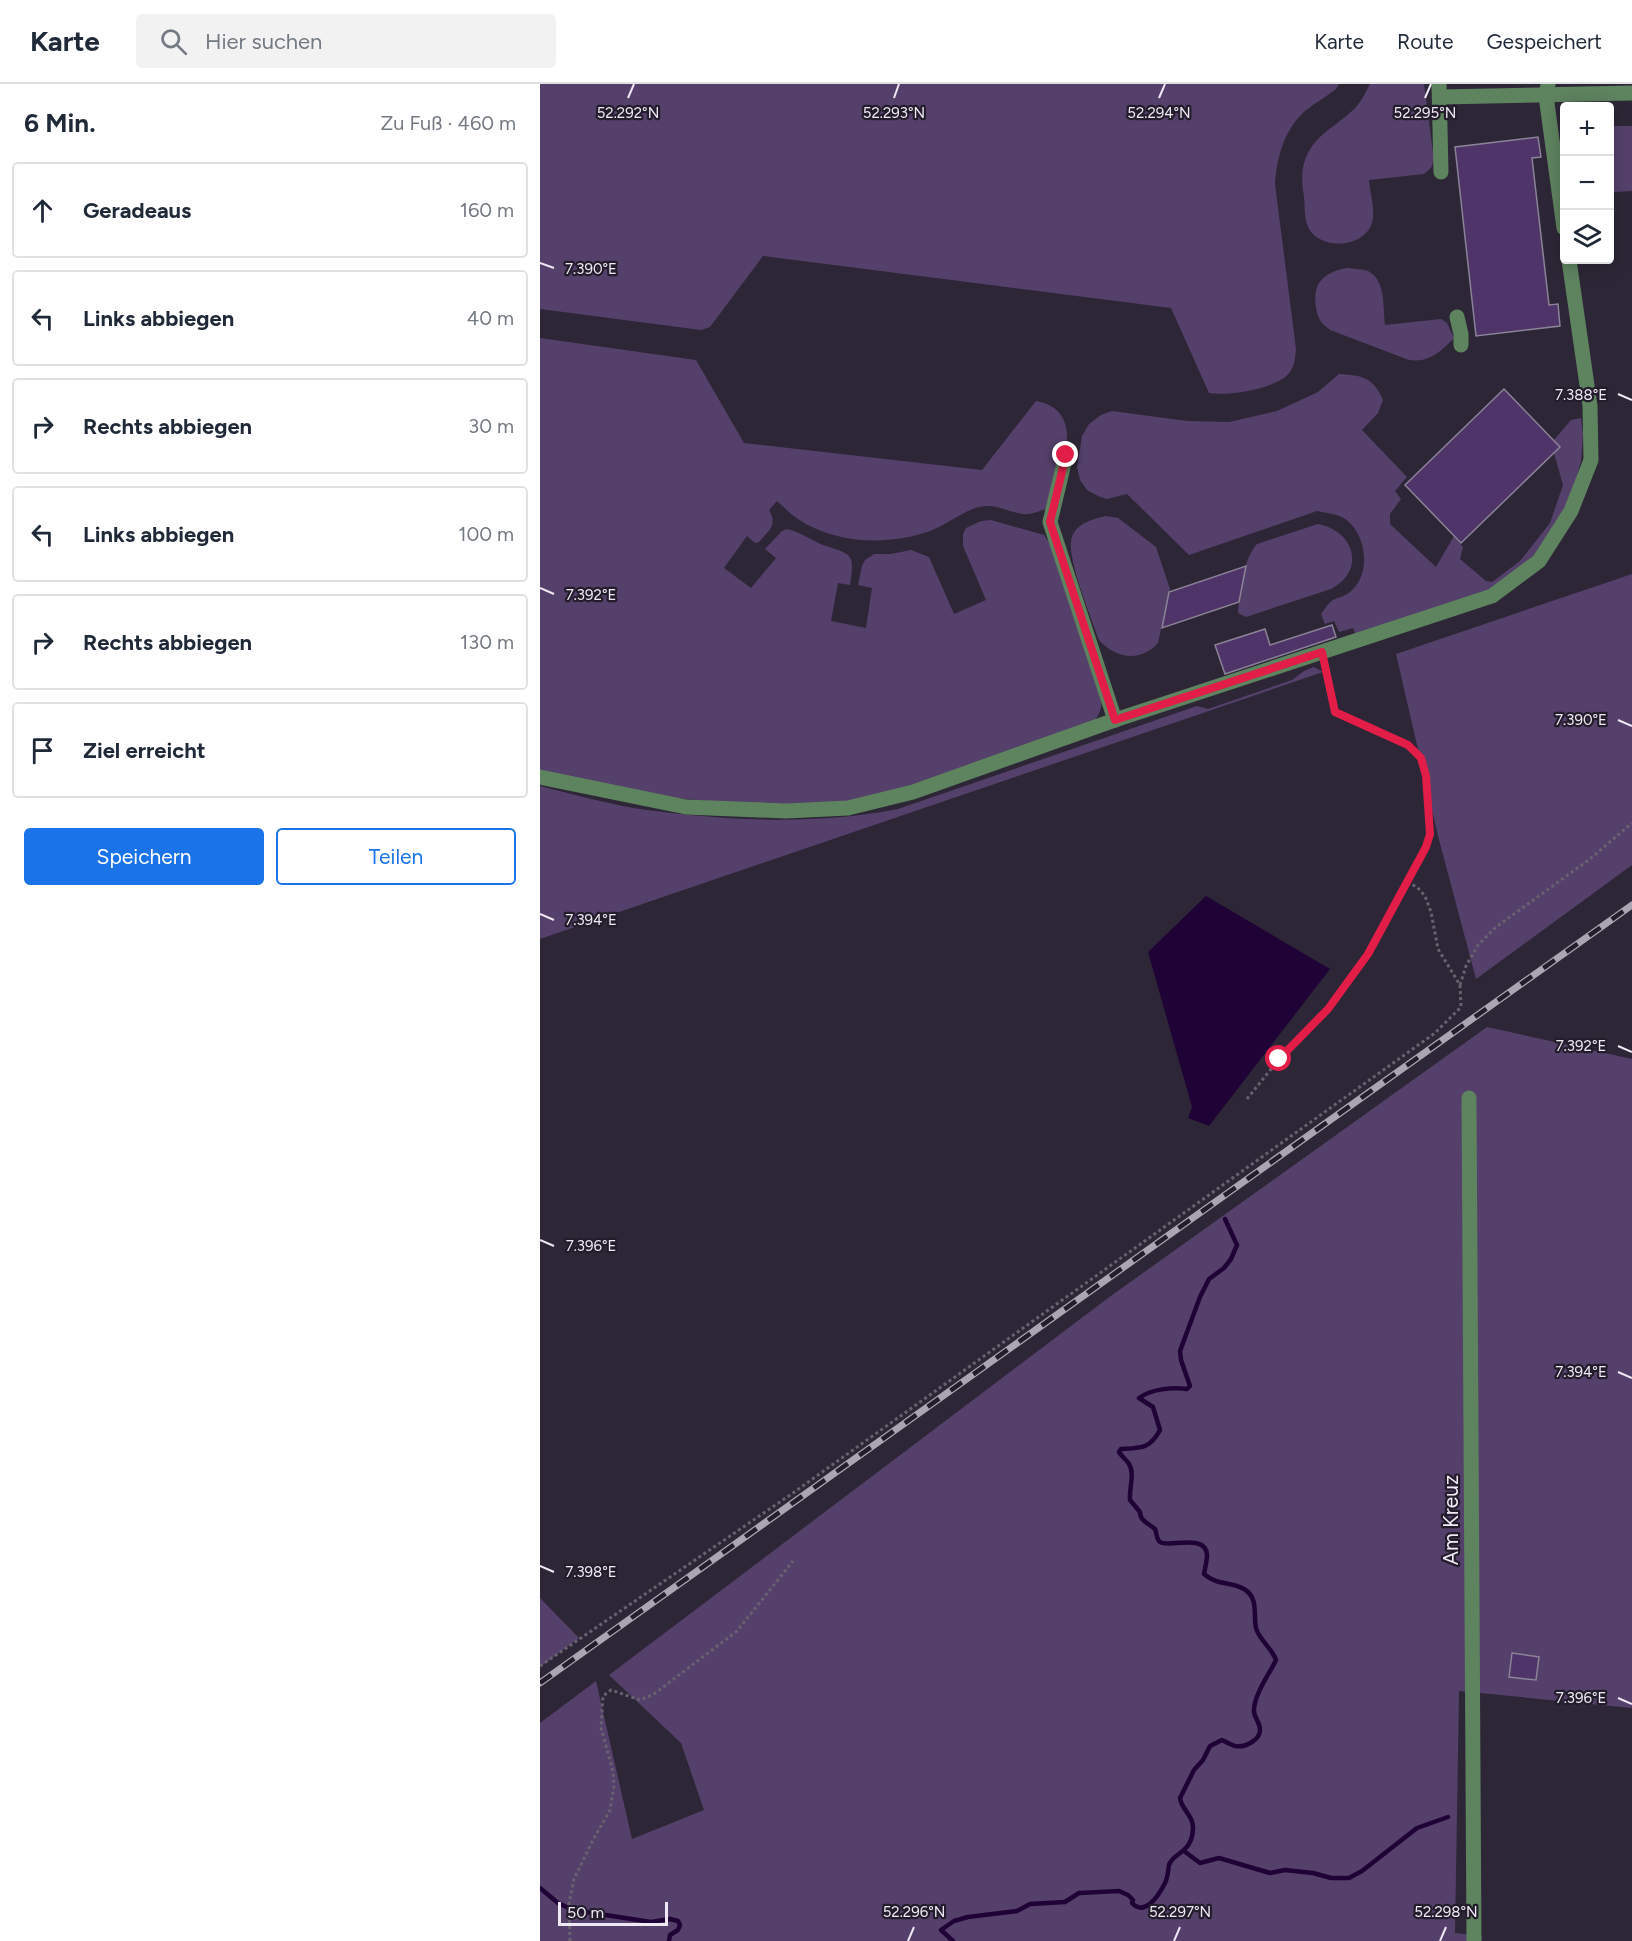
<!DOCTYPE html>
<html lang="de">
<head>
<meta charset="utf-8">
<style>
	body { margin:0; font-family:Figtree,sans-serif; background:#f2f2f3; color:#1f2937 }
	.controls { position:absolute; right:18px; top:18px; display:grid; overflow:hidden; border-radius:6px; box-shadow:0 3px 15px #0003 }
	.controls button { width:54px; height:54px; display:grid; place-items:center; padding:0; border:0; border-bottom:2px solid #e0e1e3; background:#fff; color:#1f2937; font:30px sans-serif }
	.scale { position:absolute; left:18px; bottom:15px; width:110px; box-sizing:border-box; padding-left:6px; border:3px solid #eee9f4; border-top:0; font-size:16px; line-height:21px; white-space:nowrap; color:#eee9f4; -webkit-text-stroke:4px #231c2b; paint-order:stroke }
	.stop { position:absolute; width:18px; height:18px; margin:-14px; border:4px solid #e11d48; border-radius:50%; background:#fff }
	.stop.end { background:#e11d48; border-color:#fff; box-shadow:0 2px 6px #0008 }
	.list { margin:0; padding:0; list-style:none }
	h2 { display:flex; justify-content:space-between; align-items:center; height:78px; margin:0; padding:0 24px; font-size:26px }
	h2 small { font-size:20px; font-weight:400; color:#747a83 }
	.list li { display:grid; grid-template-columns:39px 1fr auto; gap:18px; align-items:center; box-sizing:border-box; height:96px; margin:0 12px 12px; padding:0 12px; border:2px solid #e0e1e3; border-radius:6px }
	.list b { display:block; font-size:22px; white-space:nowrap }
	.list em { font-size:20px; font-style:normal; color:#747a83 }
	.actions { display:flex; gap:12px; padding:18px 24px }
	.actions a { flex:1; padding:14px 0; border:2px solid #1a73e8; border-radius:6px; text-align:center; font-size:21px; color:#1a73e8 }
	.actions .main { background:#1a73e8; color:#fff }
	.icon { flex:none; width:33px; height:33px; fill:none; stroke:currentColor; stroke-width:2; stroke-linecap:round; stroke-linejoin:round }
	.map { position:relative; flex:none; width:1092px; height:1857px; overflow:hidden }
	header { display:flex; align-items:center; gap:36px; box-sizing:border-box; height:84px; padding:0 30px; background:#fff; border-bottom:2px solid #e0e1e3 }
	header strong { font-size:28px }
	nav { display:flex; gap:33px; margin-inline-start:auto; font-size:21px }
	.search { width:420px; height:54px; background:#f2f2f3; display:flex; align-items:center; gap:15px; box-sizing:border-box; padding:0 21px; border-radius:6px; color:#747a83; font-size:22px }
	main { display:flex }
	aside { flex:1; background:#fff }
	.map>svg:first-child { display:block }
</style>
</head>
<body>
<header>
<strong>Karte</strong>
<div class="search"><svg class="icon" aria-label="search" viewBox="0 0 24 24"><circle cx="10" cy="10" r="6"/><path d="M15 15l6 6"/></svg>Hier suchen</div>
<nav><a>Karte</a><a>Route</a><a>Gespeichert</a></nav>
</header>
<main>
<aside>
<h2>6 Min.<small>Zu Fuß · 460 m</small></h2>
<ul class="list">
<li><svg class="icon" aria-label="ahead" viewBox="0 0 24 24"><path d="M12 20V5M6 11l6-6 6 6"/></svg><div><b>Geradeaus</b></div><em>160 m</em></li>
<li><svg class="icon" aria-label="left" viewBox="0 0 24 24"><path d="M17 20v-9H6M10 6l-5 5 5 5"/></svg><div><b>Links abbiegen</b></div><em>40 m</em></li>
<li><svg class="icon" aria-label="right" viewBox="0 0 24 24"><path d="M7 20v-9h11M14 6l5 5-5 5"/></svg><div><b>Rechts abbiegen</b></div><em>30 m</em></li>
<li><svg class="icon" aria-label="left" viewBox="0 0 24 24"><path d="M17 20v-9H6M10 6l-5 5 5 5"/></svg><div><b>Links abbiegen</b></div><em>100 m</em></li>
<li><svg class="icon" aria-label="right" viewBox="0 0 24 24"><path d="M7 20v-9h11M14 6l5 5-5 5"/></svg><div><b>Rechts abbiegen</b></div><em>130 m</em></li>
<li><svg class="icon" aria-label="arrive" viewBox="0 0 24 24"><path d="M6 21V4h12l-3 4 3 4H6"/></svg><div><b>Ziel erreicht</b></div></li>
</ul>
<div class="actions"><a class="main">Speichern</a><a>Teilen</a></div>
</aside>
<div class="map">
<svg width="1092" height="1857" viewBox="0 0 1092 1857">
	<rect width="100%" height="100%" fill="#2d2636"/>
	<g fill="#54406a">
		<path d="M0,0H799L796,5C786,13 775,19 765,27C744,46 737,73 735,100L756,265C755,274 755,281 750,288C738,305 688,312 669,309L631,224L223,172L170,243L161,246L0,225Z"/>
		<path d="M830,0H884L894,76L891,84L884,90L829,96C830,108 834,121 833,133C831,165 776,169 767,140C764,132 765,121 764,113C762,100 761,88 765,76C774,51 795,43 812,27C820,20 825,10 830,0Z"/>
		<polygon points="1074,42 1092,42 1092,107 1075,108 1070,105 1070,44"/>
		<path d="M808,184C814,185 822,185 828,187C846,196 843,224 845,241L901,235L907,239L914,254C901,267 890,279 869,276L790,246C787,243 782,240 780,236C775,227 773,207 779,199C785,190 798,185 808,184Z"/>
		<path d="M0,254L156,276L204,359L442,386L496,317C551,327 519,394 506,425C499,427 491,431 483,430C468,428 455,419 439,423C422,427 407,441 390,447C348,462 295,460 258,435C250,430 244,423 237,417L229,426C238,442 229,446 219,458L215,459L207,452L184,484L211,504L236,474L225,465L242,447L247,445C260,448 271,456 283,461C312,471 315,468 310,501L298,499L291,537L326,544L332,504L318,501L322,482L325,476L334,470H351L371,466L389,473L414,530L446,516L423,462V450L426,444L441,437L451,436L504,451L511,461L562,612C562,625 559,632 551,642L405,691L311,718L247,720L184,718L122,713L0,686Z"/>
		<path d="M799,290C822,291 834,294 843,316L838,329L822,346L867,393L855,407L861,415L850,430V440L896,483L914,452L923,463L920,475L946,497L952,498L980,477L1010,439L1023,401L1014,369V356L1031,336L1041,334L1043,351L1041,377L1030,416L989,479L965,499L937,511L817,553L813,544L799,548L794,537L785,540L781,530C785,525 788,519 793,516C799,513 806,512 810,508C831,491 827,454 808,437C800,430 787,429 777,427L649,471L587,410L567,415L558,412L547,406L540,396L537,383L542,352L549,340L561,331L572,327L647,337L689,338L737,327L778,308Z"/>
		<path d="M566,432L578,434L616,463L630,505L618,559C600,579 575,574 559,556C552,535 525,471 532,453C537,439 553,435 566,432Z"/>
		<path d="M778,440C815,447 826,487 791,505L706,533L698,529C700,509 703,475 717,460Z"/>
		<polygon points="1092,490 1092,781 936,895 898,752 856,570"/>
		<path d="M774,583L783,588L0,855V702C35,711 72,721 107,726C189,737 277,741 358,725L657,622L668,625L752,596L764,587Z"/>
		<polygon points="947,943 1092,975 1092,1624 919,1607 915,1849 942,1852 941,1857 0,1857 0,1639 56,1597 92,1755 164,1726 141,1659 69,1591 568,1214"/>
		<polygon points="0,1514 39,1554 0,1583"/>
	</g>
	<polygon fill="#200336" points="666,812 790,885 669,1042 648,1034 652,1023 608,868"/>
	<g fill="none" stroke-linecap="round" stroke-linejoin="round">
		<g stroke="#200336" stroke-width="4.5">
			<polyline points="644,1767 660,1779 679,1774 730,1789 745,1786 773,1789 791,1794 809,1794 822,1787 877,1744 908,1733"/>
			<polyline points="0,1804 18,1819 33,1826 111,1838 130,1835 138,1837 140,1841 138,1846 130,1851 129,1857"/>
			<path d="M413,1857L401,1846L414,1837L428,1833L477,1827L490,1820L525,1818L539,1809L579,1807L588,1811L593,1816L592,1819C605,1833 619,1811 625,1799C628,1793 628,1787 629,1781C633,1768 653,1770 653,1743C653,1731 641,1725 640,1714L654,1686L663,1676L670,1662L682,1656C686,1658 691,1661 695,1662C705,1664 720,1656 720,1646C720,1635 711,1634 715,1619C719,1602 729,1591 736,1576C732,1564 719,1556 716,1544C713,1530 719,1514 704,1505C690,1497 678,1502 664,1490C665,1484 667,1477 667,1471C666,1449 628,1464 620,1458C616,1455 617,1449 615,1445C608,1439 600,1437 600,1428L590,1416C589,1405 595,1389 589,1380C586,1375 582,1373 579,1368L581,1365C601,1364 610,1365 620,1346L613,1323L599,1314C611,1305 632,1303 647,1305L650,1302L641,1276L640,1267L660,1213L669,1195L684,1184L691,1175L697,1161L685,1135"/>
		</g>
	</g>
	<g fill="#4f346a" stroke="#8b8396" stroke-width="1.5">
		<polygon points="998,53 1001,73 992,74 1009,221 1018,220 1020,242 936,252 915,63"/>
		<polygon points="964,305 1020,363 921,459 865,401"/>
		<polygon points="706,482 699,518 622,544 629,508"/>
		<polygon points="792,541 796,553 685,590 675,561 725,545 730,561"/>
		<polygon points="972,1569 999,1573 996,1596 969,1593"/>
	</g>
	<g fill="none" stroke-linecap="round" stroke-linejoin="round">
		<g stroke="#686270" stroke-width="3" stroke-dasharray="3 3" stroke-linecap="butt">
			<polyline points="920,901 926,882 938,861 956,843 1050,775 1092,739"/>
			<polyline points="707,1015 739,975 788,925 828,870 887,763 889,750 886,692 881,674 868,661 795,628 785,582"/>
			<polyline points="0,1582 253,1409 895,949 921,923 920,901 898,865 891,828 885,812 877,803 867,798"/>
			<polyline points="30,1857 29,1819 34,1795 53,1756 70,1726 74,1702 73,1687 61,1644 63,1612 71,1606 100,1616 114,1610 197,1547 253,1477"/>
		</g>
		<g stroke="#5e835f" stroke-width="15">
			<polyline points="899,0 901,88"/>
			<polyline points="1008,0 1006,12 1024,144"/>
			<polyline points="900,13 1092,9"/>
			<polyline points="917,233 921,250 921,261"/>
			<polyline points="526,371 510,438 575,636"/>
			<polyline points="0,693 146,723 246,727 308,724 373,708 575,636 952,512 999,477 1031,427 1051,376 1050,322 1029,176"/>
			<polyline points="929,1014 934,1857"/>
		</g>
		<g stroke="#aba5b2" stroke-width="7">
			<polyline id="rail" points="0,1599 1092,821"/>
		</g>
		<use href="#rail" stroke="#231c2b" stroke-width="4.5" stroke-dasharray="14" stroke-linecap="butt"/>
	</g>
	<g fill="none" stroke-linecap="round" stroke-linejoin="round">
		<polyline stroke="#e11d48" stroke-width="8" points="526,371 510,438 575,636 782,568 795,628 868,661 881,674 886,692 890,750 886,763 828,870 788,925 739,975"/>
	</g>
	<path fill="none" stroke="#eee9f4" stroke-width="2" d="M88,14L94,0M354,14L359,0M619,14L625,0M885,14L891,0M0,179L14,184M1078,310L1092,316M0,504L14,510M1078,636L1092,642M0,830L14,836M1078,962L1092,968M0,1156L14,1162M1078,1288L1092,1294M0,1482L14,1488M1078,1614L1092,1620M368,1857L374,1843M634,1857L640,1843M900,1857L906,1843"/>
	<g text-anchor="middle" stroke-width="4.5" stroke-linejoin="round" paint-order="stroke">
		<g font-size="21" fill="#eee9f4" stroke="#231c2b">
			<text transform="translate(911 1436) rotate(-90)" y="7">Am Kreuz</text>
		</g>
	</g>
	<g font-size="15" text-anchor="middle" fill="#eee9f4" stroke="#231c2b" stroke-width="4.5" stroke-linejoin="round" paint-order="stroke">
		<text x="88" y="34">52.292°N</text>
		<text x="354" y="34">52.293°N</text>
		<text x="619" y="34">52.294°N</text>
		<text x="885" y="34">52.295°N</text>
		<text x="51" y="190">7.390°E</text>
		<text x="1041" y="316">7.388°E</text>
		<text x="51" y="516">7.392°E</text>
		<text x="1041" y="641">7.390°E</text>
		<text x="51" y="841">7.394°E</text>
		<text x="1041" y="967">7.392°E</text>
		<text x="51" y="1167">7.396°E</text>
		<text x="1041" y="1293">7.394°E</text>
		<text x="51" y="1493">7.398°E</text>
		<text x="1041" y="1619">7.396°E</text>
		<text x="374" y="1833">52.296°N</text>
		<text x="640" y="1833">52.297°N</text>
		<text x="906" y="1833">52.298°N</text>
	</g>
</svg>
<div class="controls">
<button>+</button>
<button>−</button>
<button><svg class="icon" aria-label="layers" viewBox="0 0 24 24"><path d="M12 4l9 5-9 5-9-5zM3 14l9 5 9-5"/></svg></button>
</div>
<div class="scale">50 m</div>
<div class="stop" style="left:739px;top:975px"></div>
<div class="stop end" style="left:526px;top:371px"></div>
</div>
</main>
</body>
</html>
